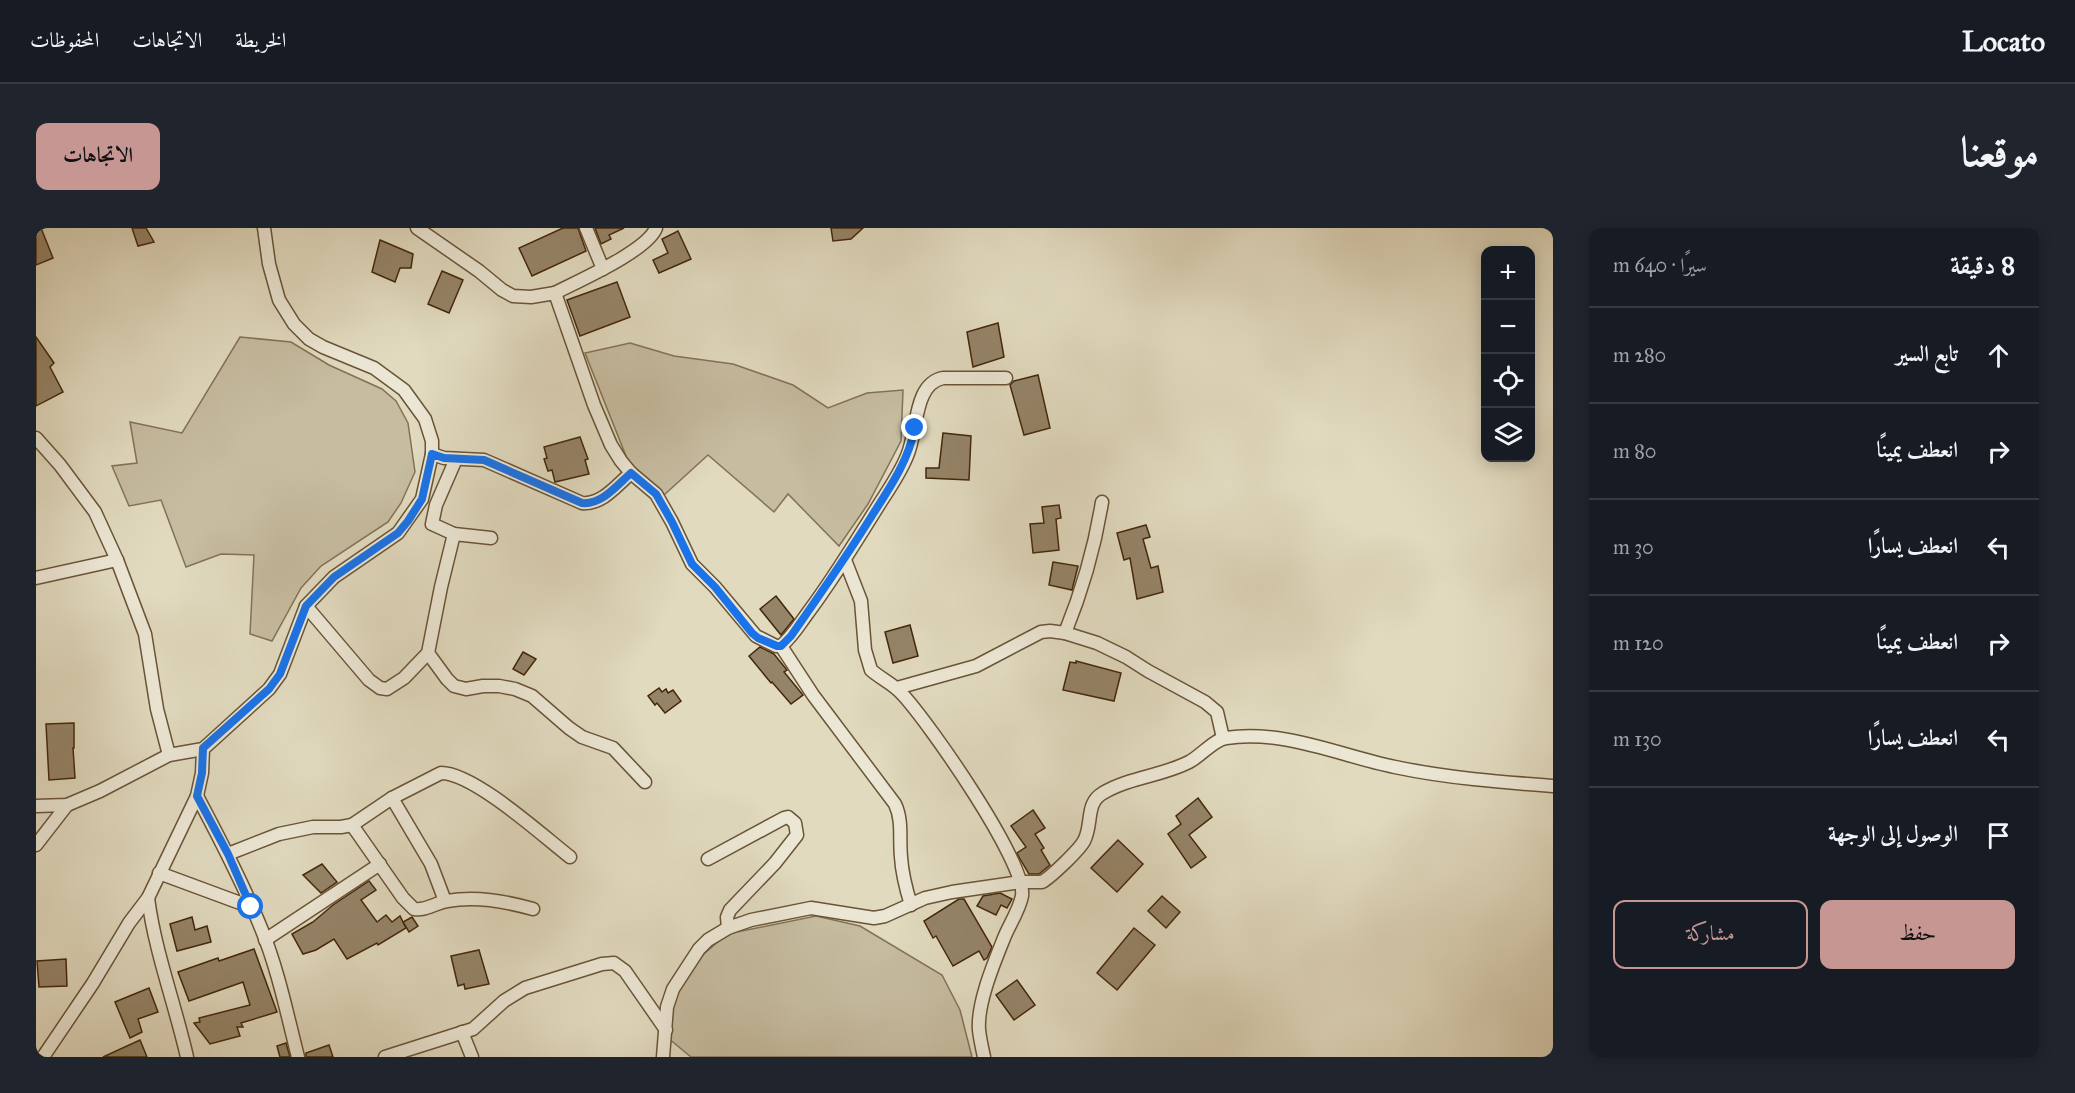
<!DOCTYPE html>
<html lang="ar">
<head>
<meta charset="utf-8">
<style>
	body { margin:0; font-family:"IM FELL Great Primer",Amiri,serif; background:#20242c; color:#f1f3f6; direction:rtl }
	.controls { position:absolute; right:18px; top:18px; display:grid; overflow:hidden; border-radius:12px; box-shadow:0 3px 15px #0003 }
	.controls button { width:54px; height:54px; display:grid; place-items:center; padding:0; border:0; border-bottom:2px solid #363941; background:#171b24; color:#f1f3f6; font:30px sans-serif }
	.stop { position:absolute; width:18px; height:18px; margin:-14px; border:4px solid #1a73e8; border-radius:50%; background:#fff }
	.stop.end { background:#1a73e8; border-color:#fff; box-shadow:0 2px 6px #0008 }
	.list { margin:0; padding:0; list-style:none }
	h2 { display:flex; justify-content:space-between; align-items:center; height:78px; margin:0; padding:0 24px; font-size:26px }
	h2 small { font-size:20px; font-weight:400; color:#9ea1a6 }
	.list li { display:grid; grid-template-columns:39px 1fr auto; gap:18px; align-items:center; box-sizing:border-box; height:96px; padding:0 24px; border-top:2px solid #363941 }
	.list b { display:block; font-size:22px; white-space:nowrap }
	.list em { font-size:20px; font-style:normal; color:#9ea1a6 }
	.actions { display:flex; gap:12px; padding:18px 24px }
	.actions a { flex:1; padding:14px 0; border:2px solid #c59692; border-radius:12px; text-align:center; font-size:21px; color:#c59692 }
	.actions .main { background:#c59692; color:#111 }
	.icon { flex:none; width:33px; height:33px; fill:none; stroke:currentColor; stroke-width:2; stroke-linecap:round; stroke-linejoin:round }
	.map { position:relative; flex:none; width:1517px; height:829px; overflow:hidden; direction:ltr; border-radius:12px }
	header { display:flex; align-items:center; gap:36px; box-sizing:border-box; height:84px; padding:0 30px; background:#171b24; border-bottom:2px solid #363941 }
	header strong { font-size:28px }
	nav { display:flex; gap:33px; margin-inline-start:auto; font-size:21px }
	.intro { display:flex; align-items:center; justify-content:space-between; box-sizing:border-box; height:144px; padding:0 36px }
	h1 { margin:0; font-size:42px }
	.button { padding:15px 27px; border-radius:12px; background:#c59692; color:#111; font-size:21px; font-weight:700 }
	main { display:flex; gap:36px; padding:0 36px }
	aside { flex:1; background:#171b24; border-radius:12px; box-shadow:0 3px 15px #0003 }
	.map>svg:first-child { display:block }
</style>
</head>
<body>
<header>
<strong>Locato</strong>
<nav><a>الخريطة</a><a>الاتجاهات</a><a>المحفوظات</a></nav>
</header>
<div class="intro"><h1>موقعنا</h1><a class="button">الاتجاهات</a></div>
<main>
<aside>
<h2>8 دقيقة<small>سيرًا · 640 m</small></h2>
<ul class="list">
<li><svg class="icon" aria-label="ahead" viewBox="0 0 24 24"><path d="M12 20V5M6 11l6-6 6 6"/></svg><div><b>تابع السير</b></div><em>280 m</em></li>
<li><svg class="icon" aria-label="right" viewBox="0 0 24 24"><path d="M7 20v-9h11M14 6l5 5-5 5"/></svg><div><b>انعطف يمينًا</b></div><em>80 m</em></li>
<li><svg class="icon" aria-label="left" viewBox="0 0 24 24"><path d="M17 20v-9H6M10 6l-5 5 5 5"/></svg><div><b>انعطف يسارًا</b></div><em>30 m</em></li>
<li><svg class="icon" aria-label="right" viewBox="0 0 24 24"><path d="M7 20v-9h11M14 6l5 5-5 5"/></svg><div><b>انعطف يمينًا</b></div><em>120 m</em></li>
<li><svg class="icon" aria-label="left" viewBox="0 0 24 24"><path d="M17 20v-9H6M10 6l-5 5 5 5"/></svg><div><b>انعطف يسارًا</b></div><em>130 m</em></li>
<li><svg class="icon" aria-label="arrive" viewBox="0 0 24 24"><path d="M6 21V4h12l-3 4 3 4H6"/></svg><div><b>الوصول إلى الوجهة</b></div></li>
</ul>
<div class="actions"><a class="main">حفظ</a><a>مشاركة</a></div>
</aside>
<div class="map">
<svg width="1517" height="829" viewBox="0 0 1517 829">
	<rect width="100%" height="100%" fill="#e1dabf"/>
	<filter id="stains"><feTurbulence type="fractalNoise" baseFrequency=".00333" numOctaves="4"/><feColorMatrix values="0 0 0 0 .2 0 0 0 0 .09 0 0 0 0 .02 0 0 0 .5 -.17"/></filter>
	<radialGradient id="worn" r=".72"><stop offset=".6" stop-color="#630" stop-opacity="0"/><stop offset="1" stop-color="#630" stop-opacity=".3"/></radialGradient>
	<g fill="#c6bca0" stroke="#847255" stroke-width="1.5">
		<polygon points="204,109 255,114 293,137 346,161 360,173 372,195 379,244 365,275 352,294 285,338 265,360 236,413 214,406 218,327 185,326 150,339 125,272 93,278 76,238 101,235 94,194 146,205"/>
		<polygon points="594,115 638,128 697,136 757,157 792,180 831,165 867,162 865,213 832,276 803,318 752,266 738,284 672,227 628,267 592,233 549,125"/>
		<polygon points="780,688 824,698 906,747 924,782 936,829 655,829 632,810 632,777 661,732 691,706"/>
	</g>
	<g fill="#958468" stroke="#43270a" stroke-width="1.5">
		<polygon points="0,0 5,0 17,30 0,37"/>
		<polygon points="96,0 110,0 118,14 102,18"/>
		<polygon points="527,0 542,0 550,23 496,48 483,20"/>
		<polygon points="559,0 588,0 573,7 575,11 565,16"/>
		<polygon points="795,0 827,0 815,11 797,13"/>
		<polygon points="642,3 655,31 623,45 617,32 632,25 626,11"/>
		<polygon points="344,12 377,26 375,40 364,40 359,54 336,44"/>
		<polygon points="406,43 427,52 413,85 392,76"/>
		<polygon points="581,54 594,89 544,108 531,72"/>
		<polygon points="962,95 968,129 937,139 931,104"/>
		<polygon points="0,109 18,135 14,139 27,164 0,178"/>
		<polygon points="1002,147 1014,200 988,207 974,157 978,153"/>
		<polygon points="907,205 935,208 933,252 890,250 890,240 903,240"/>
		<polygon points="544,209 552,231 549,232 553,246 519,254 516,242 512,243 508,231 511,230 508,219"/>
		<polygon points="1023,277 1025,290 1020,291 1023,322 997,325 994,296 1008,295 1006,279"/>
		<polygon points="1110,297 1114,309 1107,311 1115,340 1122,338 1127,364 1101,371 1094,330 1088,332 1081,305"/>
		<polygon points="1017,334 1042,338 1036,362 1013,357"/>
		<polygon points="740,368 758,391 745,407 724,381"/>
		<polygon points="874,397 882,428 857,435 849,404"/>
		<polygon points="724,419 738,426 751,442 748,444 767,467 755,476 736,454 735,455 713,428"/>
		<polygon points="487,424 500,431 488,447 477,441"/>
		<polygon points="1040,433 1085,445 1078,473 1027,462 1034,434 1040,435"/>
		<polygon points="623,460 626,464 630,461 632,465 637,462 645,473 629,485 621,475 619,477 612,468"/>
		<polygon points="38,495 38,520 37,520 39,550 13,552 10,496"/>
		<polygon points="1162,570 1176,589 1153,607 1170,629 1155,640 1132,606 1145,596 1140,588"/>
		<polygon points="997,582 1009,600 999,606 1008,620 1005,622 1014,637 1003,646 993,646 984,631 981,625 990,619 975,598"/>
		<polygon points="1082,612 1107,636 1081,664 1055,640"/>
		<polygon points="286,636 301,654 285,665 267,647"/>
		<polygon points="333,653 340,662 325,672 341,694 350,687 356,694 364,688 370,700 342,717 341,715 311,731 298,711 280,722 267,726 256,706 277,694 297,677"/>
		<polygon points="964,665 976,671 971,680 965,677 960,687 941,678 947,668"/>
		<polygon points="1126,668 1144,684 1130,700 1112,683"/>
		<polygon points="923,671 928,671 956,719 951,730 948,732 943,723 917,738 900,708 897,710 888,693"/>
		<polygon points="156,689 159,702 171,698 175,714 141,723 134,696"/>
		<polygon points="376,689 382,698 373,704 367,694"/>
		<polygon points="1098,700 1119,717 1081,762 1061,745"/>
		<polygon points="218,721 241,784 205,795 207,799 201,799 204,808 174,816 158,795 164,794 163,790 214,777 207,754 153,773 142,744 182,730 183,733"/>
		<polygon points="443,722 453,756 429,761 428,756 422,758 415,728"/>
		<polygon points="30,731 31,758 3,759 1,733"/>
		<polygon points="981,752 999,777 978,792 960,767"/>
		<polygon points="113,760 122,784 102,791 106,804 94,810 79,774"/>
		<polygon points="104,812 111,829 67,829"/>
		<polygon points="250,815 254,829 244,829 241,818"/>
		<polygon points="293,817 297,829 270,829 270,825"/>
	</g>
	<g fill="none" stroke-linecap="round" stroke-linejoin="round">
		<g stroke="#6a5437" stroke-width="15">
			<g id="street">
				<path d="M381,0L443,43L466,62L477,68L495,69L519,65L558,177L575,217L585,233L595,245L620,266L636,294L656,336L679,359L720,408L740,418H745C756,409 763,397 771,386C796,353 817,318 839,283C850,265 863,248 871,228C882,204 877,156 907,150H970"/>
				<polyline points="550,0 567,41"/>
				<path d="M519,65C542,53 611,23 620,0"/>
				<polyline points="0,210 24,237 59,284 81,332 109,406 121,481 133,527"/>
				<path d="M396,226L408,230L448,232L546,275C566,277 581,257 595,245"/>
				<polyline points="420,231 400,277 396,296 418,306 455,310"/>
				<path d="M809,332L825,373L829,422L835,442C845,451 858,456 867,467C893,495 991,635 986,668C983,683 973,697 968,710C958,735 941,775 943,802C944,811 946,820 948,829"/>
				<polyline points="0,350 81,332"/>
				<polyline points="270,378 333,452 344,460 351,461 368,450 392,425 405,359 418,306"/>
				<path d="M1029,405C1046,363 1059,318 1066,274"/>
				<path d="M745,418L777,467L859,576C867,593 863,610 865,629C866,646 870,661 875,677"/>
				<polyline points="392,425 411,451 418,458 430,461 447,458 463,458 479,461 496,468 533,500 546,509 577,520 609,554"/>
				<polyline points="861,460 940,438 1005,404 1014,403 1029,405 1061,415 1090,429 1112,443 1169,474 1181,484 1187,510"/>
				<path d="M161,568C184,611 207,655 225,700C242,741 251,786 262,829"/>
				<polyline points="356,570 395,636 409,673"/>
				<polyline points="0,578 31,577 64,563 133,527 167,521 233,461 244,446 270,378 298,349 362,305 386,271 396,226 396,213 389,191 368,162 338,140 287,119 273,111 258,96 243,72 233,36 228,0"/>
				<path d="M316,597L367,670L378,681C390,683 399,675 411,673C440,668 468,673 497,681"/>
				<polyline points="0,617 31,577"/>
				<path d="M192,626L243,606L277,599H305L316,597L356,570L405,545C438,545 507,608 534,629"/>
				<polyline points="672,631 748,590 752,589 759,595 761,607 739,635 694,682 691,689 692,700"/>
				<polyline points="123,645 215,679"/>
				<path d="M112,670C119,724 139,776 151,829"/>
				<polyline points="229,712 344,636"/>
				<polyline points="426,804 436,829"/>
				<polyline points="7,829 57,755 93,695 112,670 161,568 166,545 167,521"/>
				<polyline points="349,829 437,801 468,773 489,760 566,736 578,735 589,743 630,802"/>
				<path d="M627,829L631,779L637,761L663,721L672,712L692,700L715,692L775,680L838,690L849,688L889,670L916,664L985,654H1006C1015,649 1043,622 1048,613C1057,596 1049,575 1067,565C1094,549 1126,548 1153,534C1165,528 1177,512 1190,510C1247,501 1305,528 1359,539C1411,550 1464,554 1517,558"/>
			</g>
		</g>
		<use href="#street" stroke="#ece7d5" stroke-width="12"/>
	</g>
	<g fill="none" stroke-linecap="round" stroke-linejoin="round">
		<path stroke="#1a73e8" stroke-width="8" d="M215,679L192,626L161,568L166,545L167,520L233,461L244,446L270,378L298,349L362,305L372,293L386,271L396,226L408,230L448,232L546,275C566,277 581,257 595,245L620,266L636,294L656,336L679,359L716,405L722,410L741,418H745L755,408C783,368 811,328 837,286C855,258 872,233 879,200"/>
	</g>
	<rect width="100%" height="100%" filter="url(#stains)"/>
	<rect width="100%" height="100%" fill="url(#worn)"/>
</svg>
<div class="controls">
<button>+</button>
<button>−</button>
<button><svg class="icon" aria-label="locate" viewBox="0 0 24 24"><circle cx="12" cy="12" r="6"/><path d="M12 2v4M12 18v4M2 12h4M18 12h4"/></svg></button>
<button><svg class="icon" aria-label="layers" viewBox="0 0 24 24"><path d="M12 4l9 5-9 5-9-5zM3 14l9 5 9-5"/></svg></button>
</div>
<div class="stop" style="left:215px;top:679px"></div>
<div class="stop end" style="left:879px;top:200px"></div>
</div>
</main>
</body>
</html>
